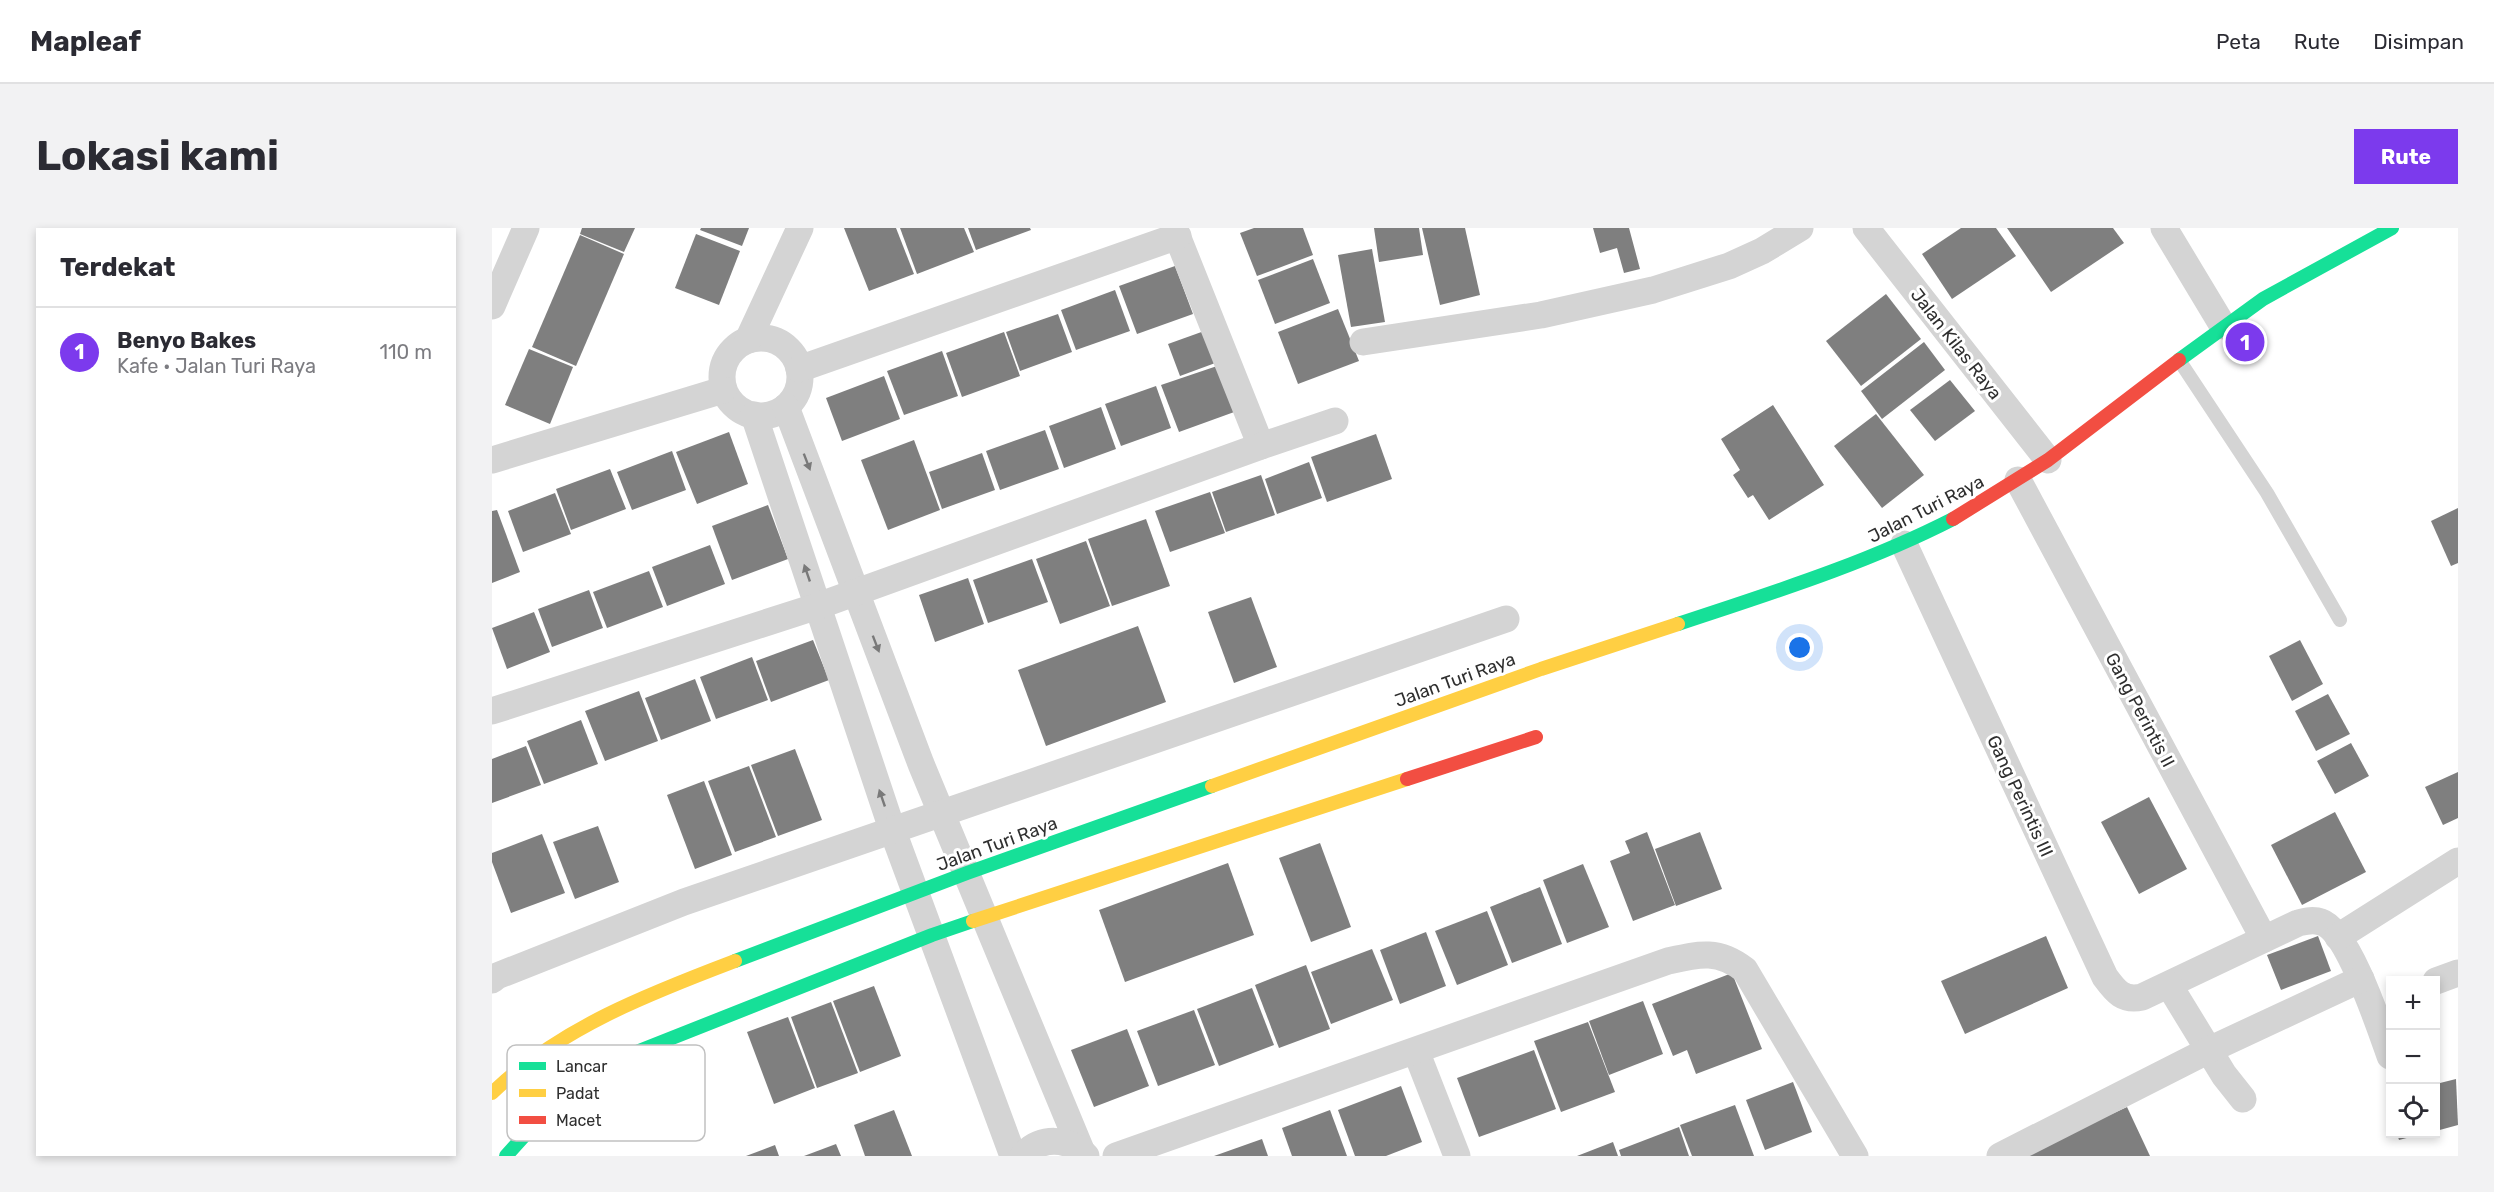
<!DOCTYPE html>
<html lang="id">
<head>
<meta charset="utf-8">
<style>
	body { margin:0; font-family:Rubik,sans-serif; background:#f2f2f3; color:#2b2b33 }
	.controls { position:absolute; right:18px; bottom:18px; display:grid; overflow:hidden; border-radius:0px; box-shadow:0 3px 9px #0003 }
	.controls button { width:54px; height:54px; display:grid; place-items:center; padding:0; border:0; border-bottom:2px solid #e1e1e2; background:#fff; color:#2b2b33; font:30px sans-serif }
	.you { position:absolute; left:1308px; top:420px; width:21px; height:21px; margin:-15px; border:4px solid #fff; border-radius:50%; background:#1a73e8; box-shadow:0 0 0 9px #1a73e833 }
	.badge { display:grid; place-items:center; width:39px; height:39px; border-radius:50%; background:#7c3aed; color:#fff; font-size:20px; font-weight:700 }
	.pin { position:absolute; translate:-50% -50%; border:3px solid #fff; box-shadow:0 2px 6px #0006 }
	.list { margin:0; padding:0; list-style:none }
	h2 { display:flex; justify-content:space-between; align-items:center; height:78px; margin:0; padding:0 24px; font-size:26px }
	h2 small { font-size:20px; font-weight:400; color:#7c7c81 }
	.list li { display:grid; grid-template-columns:39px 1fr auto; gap:18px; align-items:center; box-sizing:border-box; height:90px; padding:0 24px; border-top:2px solid #e1e1e2 }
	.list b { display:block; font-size:22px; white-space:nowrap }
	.list p { margin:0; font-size:20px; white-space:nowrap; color:#7c7c81 }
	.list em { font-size:20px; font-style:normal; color:#7c7c81 }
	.icon { flex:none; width:33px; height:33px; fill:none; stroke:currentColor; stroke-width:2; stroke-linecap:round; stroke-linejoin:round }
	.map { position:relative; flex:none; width:1966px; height:928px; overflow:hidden; border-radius:0px }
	header { display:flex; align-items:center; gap:36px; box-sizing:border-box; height:84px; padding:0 30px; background:#fff; border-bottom:2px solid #e1e1e2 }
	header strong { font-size:28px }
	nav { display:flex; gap:33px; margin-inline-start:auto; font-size:21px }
	.intro { display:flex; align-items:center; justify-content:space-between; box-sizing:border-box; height:144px; padding:0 36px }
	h1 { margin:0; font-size:42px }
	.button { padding:15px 27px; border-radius:0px; background:#7c3aed; color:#fff; font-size:21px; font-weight:700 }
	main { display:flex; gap:36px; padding:0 36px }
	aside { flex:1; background:#fff; border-radius:0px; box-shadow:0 3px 9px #0003 }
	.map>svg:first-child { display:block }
</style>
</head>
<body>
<header>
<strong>Mapleaf</strong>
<nav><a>Peta</a><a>Rute</a><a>Disimpan</a></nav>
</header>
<div class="intro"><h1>Lokasi kami</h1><a class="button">Rute</a></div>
<main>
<aside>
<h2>Terdekat<small></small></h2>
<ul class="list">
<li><span class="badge">1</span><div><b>Benyo Bakes</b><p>Kafe · Jalan Turi Raya</p></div><em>110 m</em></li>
</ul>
</aside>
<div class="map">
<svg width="1966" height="928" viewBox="0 0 1966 928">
	<rect width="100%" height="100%" fill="#fff"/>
	<g fill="#7f7f7f">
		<polygon points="90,0 143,0 132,24 88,6"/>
		<polygon points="209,0 257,0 250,18 208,2"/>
		<polygon points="352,0 404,0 422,46 377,63"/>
		<polygon points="408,0 472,0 482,24 425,46"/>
		<polygon points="476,0 538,0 539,2 484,22"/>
		<polygon points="762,0 811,0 821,27 765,48 748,5"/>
		<polygon points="882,0 927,0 931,27 887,34"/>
		<polygon points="930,0 973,0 988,67 948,77"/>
		<polygon points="1101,0 1137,0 1148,41 1132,45 1125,20 1108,25"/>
		<polygon points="1469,0 1504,0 1524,28 1460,71 1430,26"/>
		<polygon points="1515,0 1621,0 1632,15 1559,64"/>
		<polygon points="204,6 248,23 227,77 183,60"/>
		<polygon points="88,7 132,26 84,138 40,119"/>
		<polygon points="880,21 893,94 859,99 846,27"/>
		<polygon points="821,31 838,75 783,96 766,52"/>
		<polygon points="683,38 701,86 645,106 627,58"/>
		<polygon points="623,62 638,103 584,122 569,82"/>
		<polygon points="1394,66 1429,111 1369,158 1334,113"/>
		<polygon points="846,81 867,133 806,156 786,104"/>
		<polygon points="566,86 580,124 528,143 514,104"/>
		<polygon points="715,102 726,134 688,148 676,116"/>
		<polygon points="512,104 528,148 470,169 454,125"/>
		<polygon points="1432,114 1453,142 1390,191 1369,163"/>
		<polygon points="37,121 81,139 58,196 13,177"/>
		<polygon points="450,123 466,168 412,187 395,143"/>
		<polygon points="728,137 745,183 687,204 669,157"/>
		<polygon points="392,148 408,191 350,213 334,170"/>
		<polygon points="1458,152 1483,183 1443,213 1418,182"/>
		<polygon points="664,158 679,200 629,218 613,176"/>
		<polygon points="1281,177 1332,257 1277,292 1261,267 1256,270 1241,247 1248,242 1229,211"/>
		<polygon points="609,179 624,221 572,240 557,198"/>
		<polygon points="1384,186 1432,247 1390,280 1342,218"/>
		<polygon points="553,202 567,241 508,262 494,223"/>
		<polygon points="237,204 256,256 205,276 184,224"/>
		<polygon points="884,206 900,251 835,274 819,229"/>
		<polygon points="422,212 448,282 396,302 369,232"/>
		<polygon points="180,223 194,262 140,282 125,244"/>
		<polygon points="490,225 503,262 450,281 437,244"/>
		<polygon points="817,234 830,270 785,286 773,251"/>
		<polygon points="118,241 134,281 79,302 64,261"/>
		<polygon points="769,247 783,287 734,304 720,264"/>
		<polygon points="718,264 733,305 678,324 663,283"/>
		<polygon points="63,265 79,306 31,324 16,283"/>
		<polygon points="276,277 296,331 240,352 220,298"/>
		<polygon points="1966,280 1966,335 1959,338 1939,293"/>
		<polygon points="5,282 28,344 0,355 0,283"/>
		<polygon points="654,291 678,358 620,378 596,311"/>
		<polygon points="594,313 618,378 568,396 544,331"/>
		<polygon points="218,317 233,356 175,378 160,339"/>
		<polygon points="540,331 556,374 496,395 481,352"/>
		<polygon points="157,343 171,379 115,400 101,364"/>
		<polygon points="476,350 492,396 443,414 427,367"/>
		<polygon points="97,362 111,400 60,419 46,381"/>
		<polygon points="759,369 785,439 742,455 716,384"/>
		<polygon points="42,384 58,424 15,441 0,400"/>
		<polygon points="646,398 674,474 554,518 526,442"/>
		<polygon points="321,412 337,452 279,474 264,433"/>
		<polygon points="1808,412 1831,456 1800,473 1777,428"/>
		<polygon points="260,429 276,472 224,491 208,449"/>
		<polygon points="203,451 219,493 169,512 153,470"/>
		<polygon points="147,463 166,513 113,533 93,483"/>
		<polygon points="1836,466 1858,506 1824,523 1803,483"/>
		<polygon points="89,492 106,536 52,556 35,513"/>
		<polygon points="1859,515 1877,548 1843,566 1825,533"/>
		<polygon points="34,518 49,557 0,575 0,531"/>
		<polygon points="303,521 330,592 286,608 259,537"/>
		<polygon points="257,538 284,609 243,624 216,553"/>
		<polygon points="1966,544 1966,590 1951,597 1933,559"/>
		<polygon points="212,553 240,627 203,641 175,567"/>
		<polygon points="1657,569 1695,641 1647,666 1609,594"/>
		<polygon points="1843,584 1874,644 1810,677 1779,617"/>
		<polygon points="106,598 127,654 83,671 61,614"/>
		<polygon points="1155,604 1183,677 1141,693 1118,633 1138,625 1133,613"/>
		<polygon points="1208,604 1230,661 1184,678 1163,621"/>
		<polygon points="50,606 73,665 19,685 0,634 0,625"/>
		<polygon points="828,615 859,699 819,714 787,630"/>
		<polygon points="736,635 762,707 633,754 607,682"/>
		<polygon points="1091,636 1117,699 1075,715 1051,652"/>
		<polygon points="1048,659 1070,716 1020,735 998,679"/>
		<polygon points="995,683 1016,737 965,757 943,703"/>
		<polygon points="934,704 954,758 908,776 888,722"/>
		<polygon points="1554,708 1576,760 1473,806 1449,753"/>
		<polygon points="1826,708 1839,743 1789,762 1775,727"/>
		<polygon points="880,721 901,772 839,796 819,744"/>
		<polygon points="814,737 838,801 787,820 763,757"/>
		<polygon points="1240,745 1270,821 1204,846 1195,822 1181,828 1160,776"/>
		<polygon points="382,758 409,828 368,844 341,773"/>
		<polygon points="760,760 782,817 727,838 705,781"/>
		<polygon points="1151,773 1171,826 1117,847 1097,793"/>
		<polygon points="339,774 366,845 325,860 299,789"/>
		<polygon points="702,782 723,837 666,858 645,803"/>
		<polygon points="296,789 323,860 282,876 255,804"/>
		<polygon points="1096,794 1123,864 1069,884 1042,813"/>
		<polygon points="635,801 657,858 602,879 579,822"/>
		<polygon points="1042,822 1064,881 987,909 965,850"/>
		<polygon points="1964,851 1966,897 1944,903 1944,856"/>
		<polygon points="1301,854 1320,904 1273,922 1254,872"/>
		<polygon points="909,858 930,914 894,928 863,928 846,882"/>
		<polygon points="1243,877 1262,928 1200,928 1188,897"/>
		<polygon points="1635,879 1658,928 1528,928"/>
		<polygon points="402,882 420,928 373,928 362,897"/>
		<polygon points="838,882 855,928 800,928 790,900"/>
		<polygon points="1187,899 1197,928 1129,928 1127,922"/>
		<polygon points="1905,906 1930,906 1907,912"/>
		<polygon points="770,911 776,928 722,928"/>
		<polygon points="1121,914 1126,928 1085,928"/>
		<polygon points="344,916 349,928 312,928"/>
		<polygon points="283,917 287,928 254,928"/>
	</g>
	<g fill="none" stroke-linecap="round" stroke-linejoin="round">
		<polyline stroke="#d4d4d4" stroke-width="14" points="1687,132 1775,265 1848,392"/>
		<g stroke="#d4d4d4" stroke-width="27">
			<polyline points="682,0 769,218"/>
			<polyline points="1374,0 1556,232"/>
			<polyline points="1672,0 1731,98"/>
			<polyline points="0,78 34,0"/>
			<circle cx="269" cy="149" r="39"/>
			<polyline points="256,112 308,0"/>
			<polyline points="871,114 1049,87 1161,62 1237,38 1270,23 1308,0"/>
			<polyline points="307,141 686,8"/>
			<polyline points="294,179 429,536 589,922"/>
			<polyline points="262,187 400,601 521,928"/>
			<polyline points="0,232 231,162"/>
			<polyline points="1526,252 1772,711"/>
			<path d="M1412,316L1613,749C1624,764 1631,773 1650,769L1806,695C1814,693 1821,691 1829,694C1856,702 1888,800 1898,828"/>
			<polyline points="0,483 326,378 769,218 843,193"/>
			<polyline points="1846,709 1966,633"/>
			<polyline points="0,752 5,748 192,674 1014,391"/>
			<polyline points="1944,753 1966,745"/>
			<polyline points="1677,757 1732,847 1751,871"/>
			<polyline points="924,823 965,928"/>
			<path d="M531,928C548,908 577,909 594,928"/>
			<path d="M624,928L1176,733C1207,726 1226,721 1253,742L1363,928"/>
			<polyline points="1508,928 1717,822 1869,751"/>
		</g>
		<g stroke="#16e098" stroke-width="14">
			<polyline points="1687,132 1771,71 1900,0"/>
			<path d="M1186,396C1279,365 1373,336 1461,291"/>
			<polyline points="243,733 475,645 720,558"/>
			<polyline points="14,928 60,877 142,825 440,707 481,693"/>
		</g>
		<g stroke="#ffcf43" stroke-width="14">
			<polyline points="720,558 1049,441 1186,396"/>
			<polyline points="481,693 915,551"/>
			<path d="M0,865C68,800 156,766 243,733"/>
		</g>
		<g stroke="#f24e42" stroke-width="14">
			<polyline points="1461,291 1556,232 1687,132"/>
			<polyline points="915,551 1044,509"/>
		</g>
	</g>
	<defs><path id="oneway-solid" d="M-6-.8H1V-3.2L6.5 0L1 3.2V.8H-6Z" transform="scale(1.5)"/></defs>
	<g fill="#797979">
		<use href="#oneway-solid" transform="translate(315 234) rotate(69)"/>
		<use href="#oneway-solid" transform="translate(315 345) rotate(-109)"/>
		<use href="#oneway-solid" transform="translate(384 416) rotate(69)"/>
		<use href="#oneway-solid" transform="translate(390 570) rotate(-109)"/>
	</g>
	<g text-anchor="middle" stroke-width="6" stroke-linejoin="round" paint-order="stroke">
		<g font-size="18" fill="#2f2f2f" stroke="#fff">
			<text transform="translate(1464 116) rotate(52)" y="6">Jalan Kilas Raya</text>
			<text transform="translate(1434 281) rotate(-27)" y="6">Jalan Turi Raya</text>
			<text transform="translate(963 452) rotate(-20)" y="6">Jalan Turi Raya</text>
			<text transform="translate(1648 482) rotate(62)" y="6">Gang Perintis II</text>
			<text transform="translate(1528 568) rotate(65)" y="6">Gang Perintis III</text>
			<text transform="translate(505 616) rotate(-20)" y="6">Jalan Turi Raya</text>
		</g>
	</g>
	<rect x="15" y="817" width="198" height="96" rx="9" fill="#fff" stroke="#c1c1c1" stroke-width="1.5"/>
	<rect x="27" y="834" width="27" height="8" fill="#16e098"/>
	<rect x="27" y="861" width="27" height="8" fill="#ffcf43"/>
	<rect x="27" y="888" width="27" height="8" fill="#f24e42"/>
	<g font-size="16" fill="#2f2f2f">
		<text x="64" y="844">Lancar</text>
		<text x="64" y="871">Padat</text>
		<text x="64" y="898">Macet</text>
	</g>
</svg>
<div class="controls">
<button>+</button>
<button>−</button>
<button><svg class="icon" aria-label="locate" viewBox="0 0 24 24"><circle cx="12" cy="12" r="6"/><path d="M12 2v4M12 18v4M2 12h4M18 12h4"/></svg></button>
</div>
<div class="you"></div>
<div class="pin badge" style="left:1753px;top:114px">1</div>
</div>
</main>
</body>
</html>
